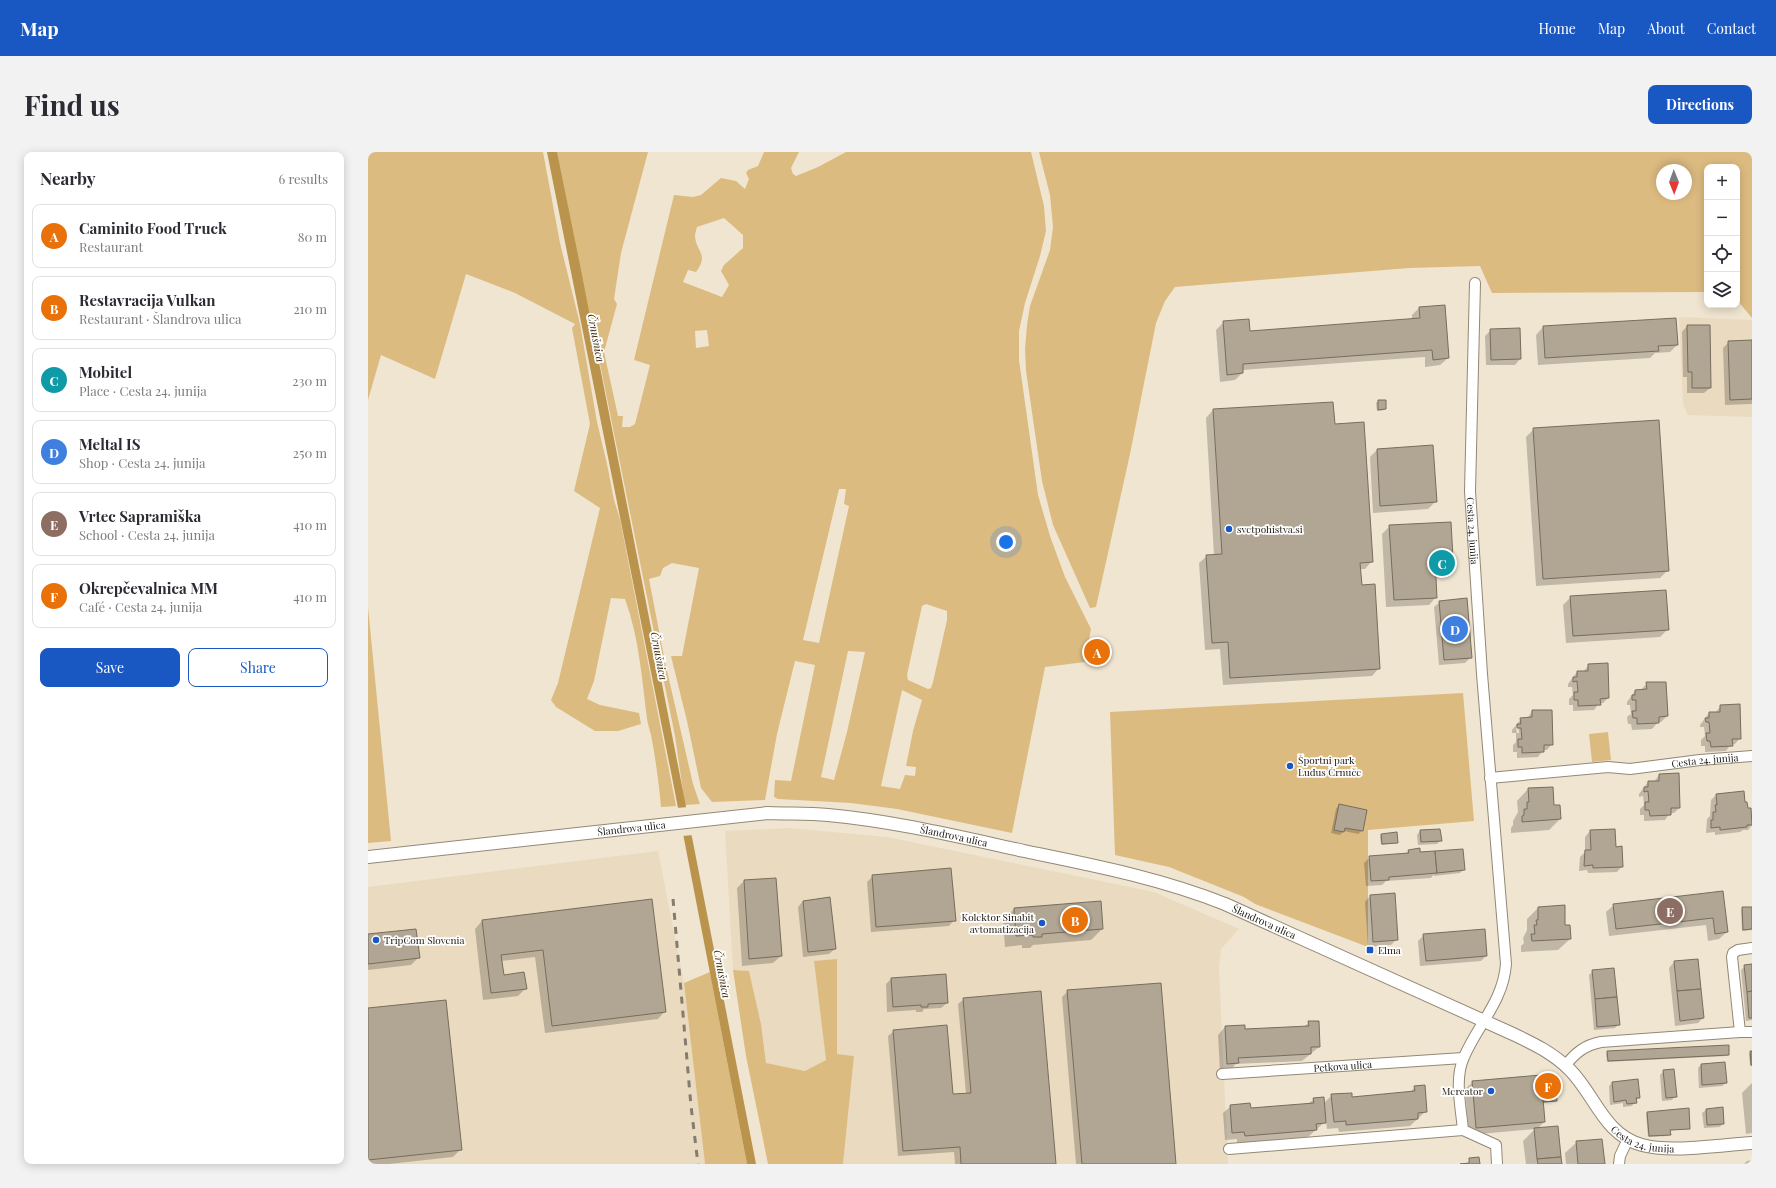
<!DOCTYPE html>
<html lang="en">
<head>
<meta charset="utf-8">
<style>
	body { margin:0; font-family:"Playfair Display",serif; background:#f2f2f3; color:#2b2b33 }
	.controls { position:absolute; right:12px; top:12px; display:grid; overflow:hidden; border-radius:8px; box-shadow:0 2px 10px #0003 }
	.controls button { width:36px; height:36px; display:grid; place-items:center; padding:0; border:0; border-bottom:1px solid #e1e1e2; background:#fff; color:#2b2b33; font:20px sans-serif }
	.compass { position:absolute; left:1288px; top:12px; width:36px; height:36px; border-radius:50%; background:#fff; box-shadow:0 2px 10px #0003; rotate:179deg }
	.you { position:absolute; left:638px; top:390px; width:14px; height:14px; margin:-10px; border:3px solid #fff; border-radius:50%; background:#1a73e8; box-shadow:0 0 0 6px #1a73e833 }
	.badge { display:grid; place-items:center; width:26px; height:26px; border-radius:50%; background:#1958c3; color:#fff; font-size:13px; font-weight:700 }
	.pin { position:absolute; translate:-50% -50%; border:2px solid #fff; box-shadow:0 1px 4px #0006 }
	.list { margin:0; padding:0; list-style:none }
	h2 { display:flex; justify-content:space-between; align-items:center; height:52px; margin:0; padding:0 16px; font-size:17px }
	h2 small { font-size:13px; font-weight:400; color:#7c7c81 }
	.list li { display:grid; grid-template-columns:26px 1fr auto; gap:12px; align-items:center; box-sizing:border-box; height:64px; margin:0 8px 8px; padding:0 8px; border:1px solid #e1e1e2; border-radius:8px }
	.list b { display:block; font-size:15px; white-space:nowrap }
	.list p { margin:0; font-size:13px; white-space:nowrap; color:#7c7c81 }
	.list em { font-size:13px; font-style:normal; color:#7c7c81 }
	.actions { display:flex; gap:8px; padding:12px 16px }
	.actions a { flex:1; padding:9px 0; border:1px solid #1958c3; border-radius:8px; text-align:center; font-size:14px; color:#1958c3 }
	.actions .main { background:#1958c3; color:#fff }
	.icon { flex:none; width:22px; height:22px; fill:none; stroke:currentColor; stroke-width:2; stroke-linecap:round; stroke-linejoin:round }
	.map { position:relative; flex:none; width:1384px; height:1012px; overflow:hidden; border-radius:8px }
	header { display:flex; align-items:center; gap:24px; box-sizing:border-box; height:56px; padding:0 20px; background:#1958c3; color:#fff }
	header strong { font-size:19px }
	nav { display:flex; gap:22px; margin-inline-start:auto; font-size:14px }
	.intro { display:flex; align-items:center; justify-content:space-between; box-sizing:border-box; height:96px; padding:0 24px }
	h1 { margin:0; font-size:28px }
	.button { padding:10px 18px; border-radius:8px; background:#1958c3; color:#fff; font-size:14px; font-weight:700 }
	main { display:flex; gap:24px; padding:0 24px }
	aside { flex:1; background:#fff; border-radius:8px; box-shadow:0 2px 10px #0003 }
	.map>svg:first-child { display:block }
</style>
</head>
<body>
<header>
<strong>Map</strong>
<nav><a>Home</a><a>Map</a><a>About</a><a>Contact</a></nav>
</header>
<div class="intro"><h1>Find us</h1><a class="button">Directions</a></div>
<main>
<aside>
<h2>Nearby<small>6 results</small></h2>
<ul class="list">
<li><span class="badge" style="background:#e8710a">A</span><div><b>Caminito Food Truck</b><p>Restaurant</p></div><em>80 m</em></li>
<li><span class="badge" style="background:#e8710a">B</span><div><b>Restavracija Vulkan</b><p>Restaurant · Šlandrova ulica</p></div><em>210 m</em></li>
<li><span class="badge" style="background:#0f9aa8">C</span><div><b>Mobitel</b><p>Place · Cesta 24. junija</p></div><em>230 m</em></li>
<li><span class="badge" style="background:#3f7fe0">D</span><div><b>Meltal IS</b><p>Shop · Cesta 24. junija</p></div><em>250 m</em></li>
<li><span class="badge" style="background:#8d6e63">E</span><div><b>Vrtec Sapramiška</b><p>School · Cesta 24. junija</p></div><em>410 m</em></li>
<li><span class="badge" style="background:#e8710a">F</span><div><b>Okrepčevalnica MM</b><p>Café · Cesta 24. junija</p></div><em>410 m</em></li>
</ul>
<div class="actions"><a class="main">Save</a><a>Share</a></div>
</aside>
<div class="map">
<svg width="1384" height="1012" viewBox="0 0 1384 1012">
	<rect width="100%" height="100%" fill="#f0e5d1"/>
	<g fill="#eadac0">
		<polygon points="1311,165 1384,168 1384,265 1320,263 1315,252"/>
		<polygon points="422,676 519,685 786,740 871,777 853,797 851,816 860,1012 475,1012 486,904 469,902 469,807 446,810 458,908 438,919 398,911 393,872 381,819 365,818 357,679"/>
		<polygon points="290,699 316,831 337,1012 0,1012 0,735"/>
	</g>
	<g fill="#dcbb81" fill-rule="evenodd">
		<path d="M0,0H175L192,91L212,172L229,270L239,312L246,348L252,367L308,654L293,655C291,633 288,610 284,588C283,581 280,574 279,567C274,527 271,485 257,447L243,446L226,529L219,547L232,553L271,561L273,572L250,579H227L188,555L183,548L190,531L232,356L206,339L222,272L204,176L207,172L147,141L98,122L67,227L13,203L0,248Z"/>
		<path d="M186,0H280L253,101L246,147L249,152L236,200L250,264H255L254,275H262L267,272L282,213L266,208L306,43L325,45L333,43L353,26L368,29L377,37L381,27L378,21L380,18L390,14L396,0H431L423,16L425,22L428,24L450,15L478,0H663L676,54L678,79L672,104L657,151L651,179V208L670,343L682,384L697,425L723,477L717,510L677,515L644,681L529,657L483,651L410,647L406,645L407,628L423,629L447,513L427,509L409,582L397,648L344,650L333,636L319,569L303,504H314L331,416L304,411L295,416L292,424L281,427L297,510L325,632L332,652L317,653L307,584L228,192ZM356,66L375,83V96L356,113L353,119L361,133L354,145L315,130L320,118L328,120C341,102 329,101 327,85C327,82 328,78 329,75ZM339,178L341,194L328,196L327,179ZM471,337H478L476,352L481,354L451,491L435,488ZM558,452L579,459V468L565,530L563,536L560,537L540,528L539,523L554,454ZM480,499L497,500L479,580L466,628L453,625ZM534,538L554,548L545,579L538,614L548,615L547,624L537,623L532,637L513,634Z"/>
		<path d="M671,0H1384V166L1369,148V15H1339V140L1124,141L1112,114L1041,116L807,135L797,149L788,171L762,302L728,455L722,456L685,373L674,329L658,219L657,197L659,173L662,154L682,98L685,75L682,43ZM1294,18H1318V42H1294Z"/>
		<polygon points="0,455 23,689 0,691"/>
		<polygon points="1095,541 1106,669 1000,678 1000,795 887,752 876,745 801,715 747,703 742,560"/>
		<polygon points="1240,580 1243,608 1224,610 1221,582"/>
		<polygon points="469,807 469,902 486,904 475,1012 400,1012 378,904 365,818 381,819 393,872 398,911 437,919 458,908 446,809"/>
		<polygon points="342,820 379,1012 337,1012 316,831"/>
	</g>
	<polygon fill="#ba934c" points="179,0 189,0 212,113 388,1012 379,1012 305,630"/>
	<polygon fill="#f0e5d1" points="320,655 326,683 314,684 308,656"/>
	<g fill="#0003" fill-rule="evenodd">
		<polygon points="1051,156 1080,206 1072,213 1057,215 1057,205 874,218 874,221 867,228 852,230 848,178 856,170 881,180 1044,168 1044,163"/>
		<polygon points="1319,174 1342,236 1336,241 1319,241 1319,225 1315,225 1314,180"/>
		<polygon points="1175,175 1309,193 1302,200 1287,201 1282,206 1170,213 1168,183"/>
		<polygon points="1123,178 1152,207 1147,213 1118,213 1117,184"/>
		<polygon points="1384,189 1384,252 1357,253 1355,196 1361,190"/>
		<polygon points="1010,249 1017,249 1017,257 1016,258 1009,259 1008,251"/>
		<polygon points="964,251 966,273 1004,409 997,417 992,417 993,434 1011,516 1004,524 855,533 852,497 837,498 831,411 839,404 846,403 838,266 845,258"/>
		<polygon points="1166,277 1300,418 1292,426 1168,434 1158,285"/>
		<polygon points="1009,298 1068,349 1060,357 1005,361 1002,305"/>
		<polygon points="1022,374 1084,405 1067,423 1068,445 1061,453 1018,455 1014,382"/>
		<polygon points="1203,445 1300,477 1292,485 1198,491 1195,453"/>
		<polygon points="1072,450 1103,505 1097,511 1071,513 1066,455"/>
		<polygon points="1221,513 1240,546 1235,551 1231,551 1226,558 1205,559 1205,553 1201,553 1201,547 1205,543 1204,535 1200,535 1200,532 1209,520 1215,520"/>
		<polygon points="1279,531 1299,564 1293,570 1290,570 1284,577 1264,578 1263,572 1260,572 1259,565 1263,562 1262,553 1259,553 1259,550 1267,539 1273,538"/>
		<polygon points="1353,554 1372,586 1367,592 1363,592 1358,599 1337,600 1337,594 1333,594 1333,588 1337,584 1336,575 1332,575 1332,573 1341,561 1347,561"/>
		<path d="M1164,559L1184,592L1179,598H1175L1170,605L1149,606V600H1145V593L1148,590V581H1144V578L1153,567H1159ZM1150,573L1151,581H1149L1148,574Z"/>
		<polygon points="1291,623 1311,656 1306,661 1302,661 1297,668 1276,669 1276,663 1272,663 1272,657 1276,653 1275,644 1271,645 1271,642 1280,630 1286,630"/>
		<polygon points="1160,637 1185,655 1191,654 1192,667 1181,678 1143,681 1143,676 1145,673 1145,669 1150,660 1149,649"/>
		<polygon points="1348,643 1376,651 1379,657 1382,657 1384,673 1380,678 1375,678 1372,680 1347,683 1347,680 1338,681 1339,667 1342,664 1343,648"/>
		<polygon points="971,653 994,679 990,682 976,679 972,683 963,681 968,657"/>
		<polygon points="1052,679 1073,688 1069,692 1050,693 1049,683"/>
		<polygon points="1222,679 1247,696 1254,714 1249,720 1220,721 1219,718 1211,719 1212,705 1217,700 1217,685"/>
		<polygon points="1014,683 1029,691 1013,693 1012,684"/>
		<polygon points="1041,698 1051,701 1095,718 1092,721 1066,724 1066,722 1063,726 1018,729 1014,733 998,734 996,711 1002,705 1037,702"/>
		<polygon points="505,724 586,768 581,774 503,780 499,730"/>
		<polygon points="376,729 413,804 405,811 374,814 369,736"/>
		<polygon points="1354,740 1359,780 1351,787 1340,789 1338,773 1241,784 1238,760 1246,753"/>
		<polygon points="1002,744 1029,787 1023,793 1000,795 997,750"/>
		<polygon points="283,749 297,859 290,867 177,881 167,805 133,809 135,824 157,837 150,844 115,848 107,777 114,769"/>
		<polygon points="435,749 467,797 461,802 435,805 430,755"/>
		<polygon points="732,750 734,777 723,788 665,793 662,796 654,796 654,793 637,795 635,768 646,757"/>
		<polygon points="1170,756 1196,774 1202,787 1190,798 1153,800 1153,794 1156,791 1155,786 1159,778 1159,767"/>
		<polygon points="1374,756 1384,756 1384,778 1374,779 1373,758"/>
		<polygon points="0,783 51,805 43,813 0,818"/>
		<polygon points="1056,783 1118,804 1113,809 1052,814 1050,789"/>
		<polygon points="1306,810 1335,866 1330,871 1307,874 1301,816"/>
		<polygon points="1384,813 1384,868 1378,869 1373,818 1377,814"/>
		<polygon points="1225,819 1251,872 1247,876 1226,878 1221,823"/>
		<polygon points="523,827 579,851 573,856 556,857 554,860 548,860 548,858 519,860 518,832"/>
		<polygon points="700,839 807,1012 708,1012 694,845"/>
		<polygon points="596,847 687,1012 587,1012 586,1000 530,1004 520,884 526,879 584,943 598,942 590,852"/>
		<polygon points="0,857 92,998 85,1005 21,1012 0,1012"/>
		<polygon points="941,870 951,895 934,909 868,912 862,918 852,919 850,883 857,875 876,879 935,876"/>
		<polygon points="1240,900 1360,903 1359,904 1239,910 1238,901"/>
		<polygon points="1382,900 1384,900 1384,914 1382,914 1381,902"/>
		<polygon points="1333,913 1358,931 1354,934 1331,936 1330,916"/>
		<polygon points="1296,919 1307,944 1304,948 1294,949 1292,923"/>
		<polygon points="1269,928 1271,945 1264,954 1255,955 1255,951 1242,953 1241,934 1244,931"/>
		<polygon points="1186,929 1188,949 1175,951 1176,970 1169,977 1193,1012 1158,1012 1155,989 1167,977 1101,983 1097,937 1105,930"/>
		<polygon points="1384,931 1384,981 1378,982 1374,941"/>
		<polygon points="1047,935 1058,959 1042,974 971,980 970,976 959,977 958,969 940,985 869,991 869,987 857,988 855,961 863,954 882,957 940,952 946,947 955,952 964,943 983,946 1041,941"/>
		<polygon points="1354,956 1355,971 1352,975 1336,976 1334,961 1338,958"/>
		<polygon points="1279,961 1321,976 1301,979 1300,984 1280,985 1278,962"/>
		<polygon points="1209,990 1236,1012 1198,1012 1197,1001"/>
		<polygon points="1384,1008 1384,1012 1376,1012 1379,1009"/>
	</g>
	<g fill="#b1a693" stroke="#776d5c">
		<polygon points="1077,153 1081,206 1065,208 1064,198 875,212 875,221 859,223 855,169 881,167 882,179 1052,166 1051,155"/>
		<polygon points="1308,166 1310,193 1290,194 1291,199 1177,206 1175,174"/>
		<polygon points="1319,173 1342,173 1343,236 1324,236 1324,220 1320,220"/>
		<polygon points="1152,176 1153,207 1123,208 1122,177"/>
		<polygon points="1384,188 1384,247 1362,248 1360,189"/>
		<polygon points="1010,248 1018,248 1018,257 1010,258"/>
		<polygon points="965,250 967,272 996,270 1005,410 992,411 994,433 1007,432 1012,517 862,526 860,490 844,491 838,403 854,402 845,257"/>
		<polygon points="1291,268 1301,419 1175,427 1165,276"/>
		<polygon points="1065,293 1069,350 1012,354 1009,297"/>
		<polygon points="1083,370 1085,406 1067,407 1069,446 1026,448 1021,373"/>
		<rect x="1071" y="408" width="6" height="6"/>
		<polygon points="1298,438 1301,478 1205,484 1202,444"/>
		<polygon points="1099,446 1104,506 1076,508 1071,449"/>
		<polygon points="1240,511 1241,546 1232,547 1233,553 1210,554 1210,548 1206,548 1206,540 1210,540 1209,529 1205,530 1205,525 1209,525 1209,519 1220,519 1220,512"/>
		<polygon points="1278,530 1298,530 1300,564 1291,565 1291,571 1269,572 1269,566 1265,566 1264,559 1268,559 1268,548 1264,548 1264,543 1267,543 1267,538 1279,537"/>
		<polygon points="1372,552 1373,587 1364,587 1365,594 1343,595 1342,589 1339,589 1338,581 1342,581 1341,570 1338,570 1337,566 1341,566 1341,560 1352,560 1352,553"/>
		<polygon points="1164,558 1184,558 1185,593 1176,593 1176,600 1154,601 1154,595 1150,595 1150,587 1154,587 1153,576 1149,576 1149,572 1153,572 1152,566 1164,565"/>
		<polygon points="1311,621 1312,656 1303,656 1303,663 1282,664 1281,658 1277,658 1277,650 1281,650 1280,639 1276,640 1276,635 1280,635 1280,629 1291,629 1291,622"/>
		<polygon points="1185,635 1186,653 1192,653 1193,667 1154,670 1154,664 1156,663 1156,657 1159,657 1159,650 1161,650 1160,636"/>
		<polygon points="1376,639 1377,650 1379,650 1380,656 1383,656 1384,673 1379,673 1379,675 1352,678 1352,675 1343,676 1343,668 1345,668 1345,660 1348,660 1347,653 1349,653 1348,642"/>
		<polygon points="971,652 999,658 995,679 977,676 976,680 966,678"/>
		<polygon points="1072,677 1074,689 1053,690 1052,678"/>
		<polygon points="1247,677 1248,695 1254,694 1255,715 1225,716 1225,713 1216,714 1217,698 1223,698 1222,678"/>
		<polygon points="1029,680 1030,691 1014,692 1013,682"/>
		<polygon points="1052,696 1052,700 1067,699 1069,721 1021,725 1021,728 1003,729 1001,704 1041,701 1040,698"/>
		<polygon points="1095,697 1097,718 1069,721 1067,699"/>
		<polygon points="583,716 588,769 508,775 504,723"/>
		<polygon points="408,726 414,804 381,807 376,728"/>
		<polygon points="1355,739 1360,780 1347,782 1345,766 1248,777 1245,752"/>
		<polygon points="1027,741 1030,788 1005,790 1002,743"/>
		<polygon points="462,745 468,797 440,800 435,749"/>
		<polygon points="284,747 298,860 184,874 175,798 133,803 136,823 156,820 159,837 123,841 114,768"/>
		<polygon points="733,749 735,777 674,782 674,785 665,785 665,783 648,784 646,756"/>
		<polygon points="1197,753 1197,773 1202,773 1203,787 1164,789 1163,782 1167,782 1166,773 1169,773 1168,768 1170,768 1170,755"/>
		<polygon points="1374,755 1384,755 1384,777 1375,778"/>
		<polygon points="48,777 52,806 0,812 0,782"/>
		<polygon points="1117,777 1119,804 1058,809 1055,782"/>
		<polygon points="1330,807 1333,837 1309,839 1306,809"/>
		<polygon points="1384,812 1384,839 1379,840 1376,813"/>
		<polygon points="1246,816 1249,845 1227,847 1224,818"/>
		<polygon points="578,822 580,851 560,852 560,855 553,855 553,853 525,855 523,826"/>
		<polygon points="793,831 808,1012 714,1012 699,838"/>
		<polygon points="1333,837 1336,866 1312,869 1309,839"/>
		<polygon points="673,839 688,1012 593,1012 592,995 535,999 525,878 579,873 585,942 603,941 595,846"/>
		<polygon points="1384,839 1384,866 1381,866 1379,840"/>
		<polygon points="1249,845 1252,873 1229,875 1227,847"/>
		<polygon points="78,848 94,998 0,1008 0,856"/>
		<polygon points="940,869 951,869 952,895 943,895 943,902 870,906 871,911 859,912 857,874 877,873 877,877 941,874"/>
		<polygon points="1361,893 1361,903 1240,909 1239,899"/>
		<polygon points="1382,899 1384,899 1384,913 1383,913"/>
		<polygon points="1357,910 1359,931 1334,933 1333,912"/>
		<polygon points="1306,917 1309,945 1298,946 1295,918"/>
		<polygon points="1173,923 1177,970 1108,976 1104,929"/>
		<polygon points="1270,927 1272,946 1268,946 1269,951 1259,952 1258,948 1246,950 1244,930"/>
		<polygon points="1187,928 1189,949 1175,950 1174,929"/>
		<polygon points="1057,933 1059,960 1050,961 1050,967 978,973 978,969 966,970 963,942 984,941 984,945 1047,939 1046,934"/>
		<polygon points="956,945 958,971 948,972 949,978 877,984 876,980 864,981 862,953 882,951 883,956 946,951 945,946"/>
		<polygon points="1355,955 1356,972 1339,973 1338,957"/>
		<polygon points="1321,956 1322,977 1302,978 1303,983 1281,984 1279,960"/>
		<polygon points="1190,974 1193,1005 1169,1007 1166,976"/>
		<polygon points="1234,987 1237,1012 1210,1012 1208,989"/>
		<polygon points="1111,1005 1112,1012 1092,1012 1101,1011 1101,1006"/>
		<polygon points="1193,1005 1194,1012 1170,1012 1169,1007"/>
	</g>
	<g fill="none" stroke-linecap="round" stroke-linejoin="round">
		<g stroke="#938876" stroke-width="12">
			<g id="minor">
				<path id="s1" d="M1107,131L1102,339L1114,522L1138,812C1135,850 1110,872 1096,905C1086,927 1093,955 1095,978L1128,993L1129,1012"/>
				<path id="s2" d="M1122,626L1240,615L1262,617L1332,608L1384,604"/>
				<polyline points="1384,796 1370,798 1365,801 1364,805 1372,880 1384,880"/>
				<path d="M1197,914C1207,901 1217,893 1233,890L1372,880"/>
				<path id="s3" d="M854,922L1095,906"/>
				<polyline points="861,997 1095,978"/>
				<polyline points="1251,1012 1252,1004 1260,987"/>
			</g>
		</g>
		<g stroke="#938876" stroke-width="14">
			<g id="tertiary">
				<path id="s4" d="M0,705L400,661C420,662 440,661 460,663C526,669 592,685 656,699C724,713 792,726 857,752L1145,882C1166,892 1185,901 1202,918C1227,943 1236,983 1274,993C1303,1001 1353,993 1384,991"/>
			</g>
		</g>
		<use href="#minor" stroke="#fff" stroke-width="10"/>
		<use href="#tertiary" stroke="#fff" stroke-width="12"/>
		<polyline stroke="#847c6f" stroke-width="3" stroke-dasharray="7 7" stroke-linecap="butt" points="305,747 323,954 330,1012"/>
	</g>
	<g fill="#1958c3" stroke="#fff" stroke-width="1.5">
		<circle cx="861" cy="377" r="4"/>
		<circle cx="922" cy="614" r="4"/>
		<circle cx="674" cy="771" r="4"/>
		<circle cx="8" cy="788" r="4"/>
		<rect x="998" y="794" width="8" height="8" rx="2"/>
		<circle cx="1123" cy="939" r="4"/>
	</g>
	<g text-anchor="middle" stroke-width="3.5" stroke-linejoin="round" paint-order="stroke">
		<g font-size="10" fill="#1b1710" stroke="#fff" text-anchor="start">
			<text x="869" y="381">svetpohistva.si</text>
			<text x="930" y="612">Športni park<tspan x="930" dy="12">Ludus Črnuče</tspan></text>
			<text x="666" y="769" text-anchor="end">Kolektor Sinabit<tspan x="666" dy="12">avtomatizacija</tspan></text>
			<text x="16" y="792">TripCom Slovenia</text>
			<text x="1010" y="802">Elma</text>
			<text x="1115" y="943" text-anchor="end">Mercator</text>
		</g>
		<g font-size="10" fill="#1b1710" stroke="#fff">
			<text dy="4" stroke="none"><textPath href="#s1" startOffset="248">Cesta 24. junija</textPath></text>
			<text dy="4" stroke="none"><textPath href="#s2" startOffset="216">Cesta 24. junija</textPath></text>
			<text dy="4" stroke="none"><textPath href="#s4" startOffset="265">Šlandrova ulica</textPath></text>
			<text dy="4" stroke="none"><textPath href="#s4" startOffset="590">Šlandrova ulica</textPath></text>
			<text dy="4" stroke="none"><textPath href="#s4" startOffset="913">Šlandrova ulica</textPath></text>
			<text dy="4" stroke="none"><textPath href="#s3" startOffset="121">Petkova ulica</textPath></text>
			<text dy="4" stroke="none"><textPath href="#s4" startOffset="1359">Cesta 24. junija</textPath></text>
		</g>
		<g font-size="11" font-style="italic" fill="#423111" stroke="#fff">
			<text transform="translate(228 186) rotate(79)" y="4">Črnušnica</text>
			<text transform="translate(291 504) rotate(79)" y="4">Črnušnica</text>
			<text transform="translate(354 822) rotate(79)" y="4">Črnušnica</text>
		</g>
	</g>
</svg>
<div class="controls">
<button>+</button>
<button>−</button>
<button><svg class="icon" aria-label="locate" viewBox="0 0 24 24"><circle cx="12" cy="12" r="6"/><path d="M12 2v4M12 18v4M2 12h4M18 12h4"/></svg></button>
<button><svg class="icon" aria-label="layers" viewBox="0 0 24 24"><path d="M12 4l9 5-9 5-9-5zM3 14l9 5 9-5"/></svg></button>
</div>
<svg class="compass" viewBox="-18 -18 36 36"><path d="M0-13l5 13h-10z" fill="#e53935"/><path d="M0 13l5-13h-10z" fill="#7c7c81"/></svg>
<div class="you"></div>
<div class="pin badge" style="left:729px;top:500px;background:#e8710a">A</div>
<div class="pin badge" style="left:707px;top:768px;background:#e8710a">B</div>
<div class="pin badge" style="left:1074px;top:411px;background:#0f9aa8">C</div>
<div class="pin badge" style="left:1087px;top:477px;background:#3f7fe0">D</div>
<div class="pin badge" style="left:1302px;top:759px;background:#8d6e63">E</div>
<div class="pin badge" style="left:1180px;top:934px;background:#e8710a">F</div>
</div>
</main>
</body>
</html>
